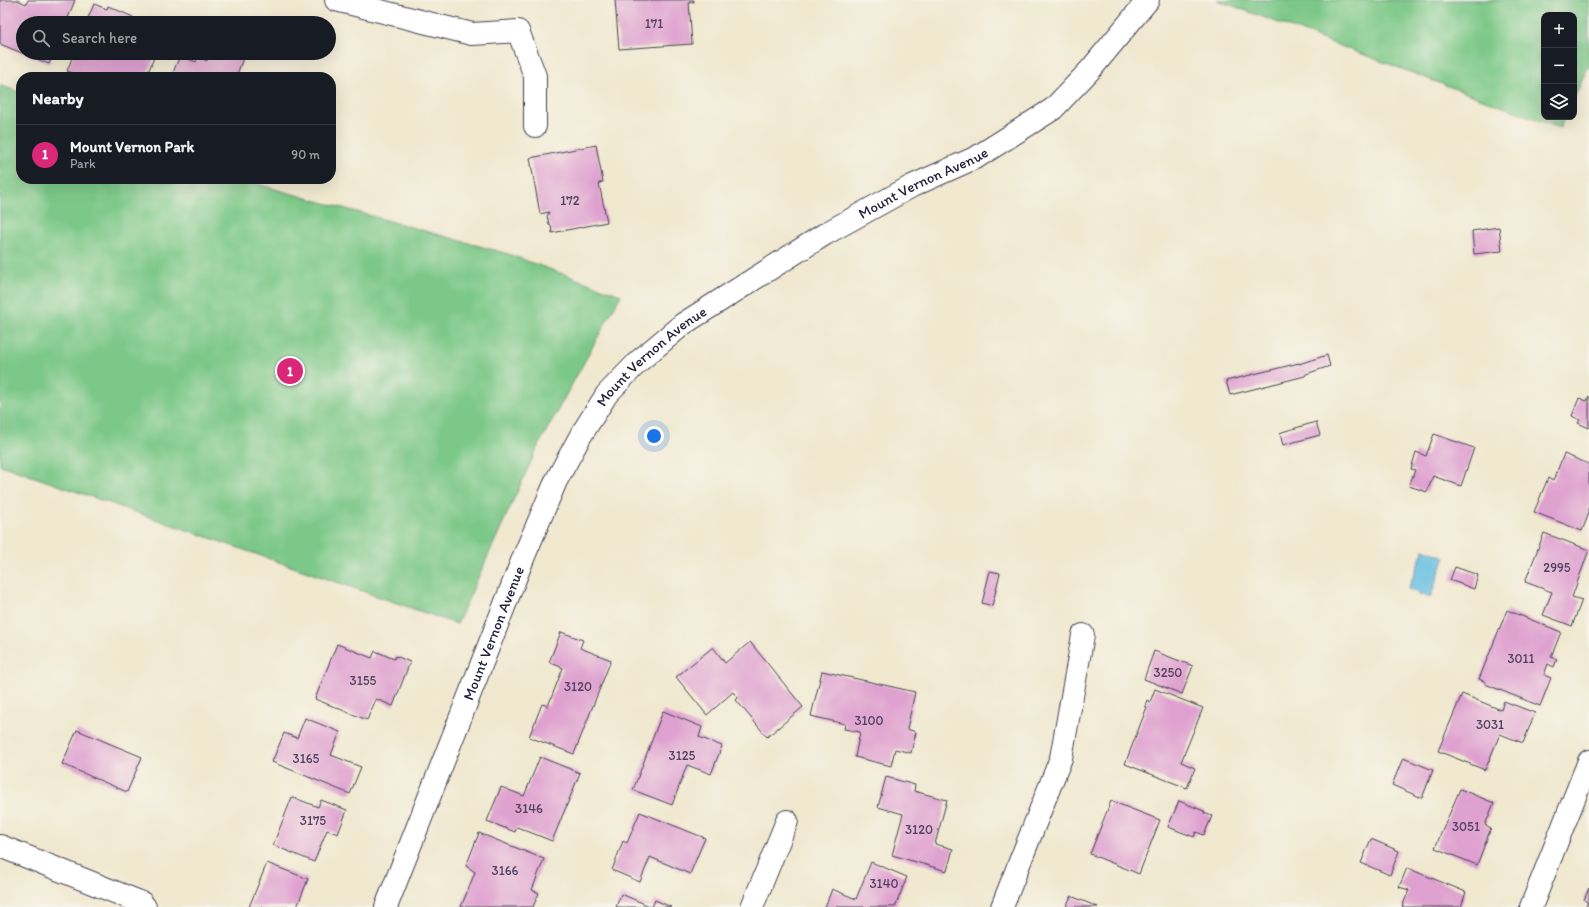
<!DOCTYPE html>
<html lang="en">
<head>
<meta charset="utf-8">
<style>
	body { margin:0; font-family:Itim,sans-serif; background:#242831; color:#f1f3f6 }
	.controls { position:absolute; right:12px; top:12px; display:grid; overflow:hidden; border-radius:8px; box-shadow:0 4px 16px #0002 }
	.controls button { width:36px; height:36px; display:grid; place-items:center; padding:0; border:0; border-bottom:1px solid #363941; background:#171b24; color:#f1f3f6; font:20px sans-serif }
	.you { position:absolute; left:654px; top:436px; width:14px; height:14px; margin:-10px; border:3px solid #fff; border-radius:50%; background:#1a73e8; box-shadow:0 0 0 6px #1a73e833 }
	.badge { display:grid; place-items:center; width:26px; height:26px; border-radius:50%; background:#db2777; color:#fff; font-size:13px; font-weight:700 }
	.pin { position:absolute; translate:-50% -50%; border:2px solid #fff; box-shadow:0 1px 4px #0006 }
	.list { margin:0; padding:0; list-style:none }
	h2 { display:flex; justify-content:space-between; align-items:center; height:52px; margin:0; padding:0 16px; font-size:17px }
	h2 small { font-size:13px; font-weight:400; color:#9ea1a6 }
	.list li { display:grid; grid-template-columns:26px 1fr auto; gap:12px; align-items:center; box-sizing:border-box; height:60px; padding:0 16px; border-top:1px solid #363941 }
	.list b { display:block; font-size:15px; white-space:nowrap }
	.list p { margin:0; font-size:13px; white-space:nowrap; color:#9ea1a6 }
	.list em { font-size:13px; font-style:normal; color:#9ea1a6 }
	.icon { flex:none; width:22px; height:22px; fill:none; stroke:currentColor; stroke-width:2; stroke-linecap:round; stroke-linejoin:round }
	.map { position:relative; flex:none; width:1589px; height:907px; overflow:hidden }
	.search { position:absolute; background:#171b24; box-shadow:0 4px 16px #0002; left:16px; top:16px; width:320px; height:44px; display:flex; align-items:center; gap:10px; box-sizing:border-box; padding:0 14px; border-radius:22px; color:#9ea1a6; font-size:15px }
	.panel { position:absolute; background:#171b24; box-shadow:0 4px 16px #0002; left:16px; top:72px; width:320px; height:112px; border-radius:16px }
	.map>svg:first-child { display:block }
</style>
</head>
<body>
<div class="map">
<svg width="1589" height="907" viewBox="0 0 1589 907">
	<rect width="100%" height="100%" fill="#f7f3e8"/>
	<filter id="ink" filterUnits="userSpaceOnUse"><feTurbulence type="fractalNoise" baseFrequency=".025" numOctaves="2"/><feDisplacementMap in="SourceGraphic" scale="8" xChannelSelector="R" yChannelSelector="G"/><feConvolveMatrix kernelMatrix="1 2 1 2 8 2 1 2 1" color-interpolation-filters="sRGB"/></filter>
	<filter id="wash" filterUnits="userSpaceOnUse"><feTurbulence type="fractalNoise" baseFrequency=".012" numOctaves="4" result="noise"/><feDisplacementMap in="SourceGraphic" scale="16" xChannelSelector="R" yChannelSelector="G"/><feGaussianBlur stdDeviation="0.9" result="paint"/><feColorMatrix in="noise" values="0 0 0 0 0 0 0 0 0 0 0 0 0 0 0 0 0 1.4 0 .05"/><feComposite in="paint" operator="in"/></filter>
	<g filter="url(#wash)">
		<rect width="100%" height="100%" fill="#f0e8cf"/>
		<g fill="#7bc888" stroke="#4e7562">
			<polygon points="1217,0 1589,0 1589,65 1574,98 1574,15 1544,15 1544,117 1565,117 1560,128"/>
			<polygon points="0,85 21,93 21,179 239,179 508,254 621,295 538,446 457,624 0,465"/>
		</g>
		<polygon fill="#65bee3" stroke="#44708f" points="1424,549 1445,557 1430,598 1408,589"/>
		<g id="blocks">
			<g fill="#dfa1d0">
				<polygon points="0,0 17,0 26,4 28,0 75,0 66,23 23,23 23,53 54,53 49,64 0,44"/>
				<polygon points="615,0 694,0 694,2 689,2 692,44 619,49"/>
				<polygon points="94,4 107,9 108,6 133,17 131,23 86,23"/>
				<polygon points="74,53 76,54 156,53 146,77 83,77 67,71"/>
				<polygon points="210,53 245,53 236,77 171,77 180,56 196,62 198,57 207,61"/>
				<polygon points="596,145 603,182 599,183 607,222 552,233 551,225 549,224 547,216 549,212 540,214 530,158"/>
				<polygon points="1499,227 1502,251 1474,254 1472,231"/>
				<polygon points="1327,355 1330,366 1306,374 1305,376 1230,395 1226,381 1299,363 1299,364"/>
				<polygon points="1589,396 1589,428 1578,423 1580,420 1572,416 1579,398 1587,401"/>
				<polygon points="1316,422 1320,435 1283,445 1280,434 1282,432"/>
				<polygon points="1434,434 1474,448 1461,486 1433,476 1427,492 1409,486 1415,470 1411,469 1416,452 1426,456"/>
				<polygon points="1564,454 1589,464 1589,513 1582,531 1534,512 1548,478 1553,481"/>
				<polygon points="1544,533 1589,550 1572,597 1582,600 1572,626 1543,615 1552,592 1525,582"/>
				<polygon points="1455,567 1478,575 1474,589 1450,580"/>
				<polygon points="990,571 1000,573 992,606 982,603"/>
				<polygon points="1507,610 1561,632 1551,657 1557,659 1554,667 1548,664 1544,675 1551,678 1540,706 1485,684 1486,682 1479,679"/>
				<polygon points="561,632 583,640 580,648 611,660 574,754 529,737 542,704 548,706 563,668 549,662"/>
				<polygon points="750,642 803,707 767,737 736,700 738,698 733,692 707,715 676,677 713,647 725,663"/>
				<polygon points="337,644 372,658 375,651 394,659 396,656 410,662 393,706 376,699 367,720 315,699"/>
				<polygon points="1154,651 1193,666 1182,694 1144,679"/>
				<polygon points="822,671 915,692 907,729 916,732 911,753 895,749 891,766 855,757 860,732 844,729 845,724 811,716"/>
				<polygon points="1155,689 1203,708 1181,762 1195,768 1187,788 1125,764 1147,707 1145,706 1147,700 1150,702"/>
				<polygon points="1462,694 1501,710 1504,701 1535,713 1523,743 1500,734 1485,770 1438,751"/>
				<polygon points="663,711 702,727 699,737 722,746 711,774 687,765 672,805 633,790"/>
				<polygon points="305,718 340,732 331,755 361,767 350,794 272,762 284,733 297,738"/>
				<polygon points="77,730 142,757 127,792 62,764"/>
				<polygon points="540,757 580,773 552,841 517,827 515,832 487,821 501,787 524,796"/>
				<polygon points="1403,758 1433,770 1422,798 1392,785"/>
				<polygon points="886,777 915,785 914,791 947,800 935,844 953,849 947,871 892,855 903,814 878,807"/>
				<polygon points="1460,789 1494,803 1485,825 1491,828 1477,865 1435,848"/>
				<polygon points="292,797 318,807 321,800 347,810 338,834 327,830 314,862 273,845"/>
				<polygon points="1111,801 1160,820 1139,874 1090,854"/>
				<polygon points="1179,801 1204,811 1204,813 1212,816 1204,835 1196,832 1194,837 1168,827"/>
				<polygon points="640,812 705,838 690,874 650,857 640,882 612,870 623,841 627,843"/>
				<polygon points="479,833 544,859 532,890 539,893 533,907 461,907 475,872 466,866"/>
				<polygon points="1371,839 1399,851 1390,875 1361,863"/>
				<polygon points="871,862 907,877 895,907 825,907 832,889 856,899"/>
				<polygon points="267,863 308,879 297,907 249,907"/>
				<polygon points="1407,868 1466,892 1461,907 1402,907 1409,890 1399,887"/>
				<polygon points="1589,888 1589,907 1586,907 1588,902 1584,900"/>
				<polygon points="621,894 652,907 655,900 671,907 616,907"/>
				<polygon points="1071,896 1098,907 1066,907"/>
			</g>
		</g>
	</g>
	<g filter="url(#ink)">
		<use href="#blocks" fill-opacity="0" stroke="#414051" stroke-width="1"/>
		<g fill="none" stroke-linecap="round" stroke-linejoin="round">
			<g stroke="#414051" stroke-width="24">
				<g id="minor">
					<polyline points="336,0 472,34 518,31 535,76 535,126"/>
					<polyline points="0,846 142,903 145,907"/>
					<path id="s1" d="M386,907L524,556L556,481L581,435L607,394L639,361L683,324L825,234L912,186L977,157L1053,109L1091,69L1148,0"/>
					<polyline points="752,907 787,821"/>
					<polyline points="1002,907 1061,758 1083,635"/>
					<polyline points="1531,907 1589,761"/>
				</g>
			</g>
			<use href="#minor" stroke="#fff" stroke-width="22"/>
		</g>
	</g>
	<g text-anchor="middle" stroke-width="4" stroke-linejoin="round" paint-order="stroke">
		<g font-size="13" fill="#514260">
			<text x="654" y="28">171</text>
			<text x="570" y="205">172</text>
			<text x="1557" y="572">2995</text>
			<text x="1521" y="663">3011</text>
			<text x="1168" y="677">3250</text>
			<text x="363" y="685">3155</text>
			<text x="578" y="691">3120</text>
			<text x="869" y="725">3100</text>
			<text x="1490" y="729">3031</text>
			<text x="682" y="760">3125</text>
			<text x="306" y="763">3165</text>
			<text x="529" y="813">3146</text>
			<text x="313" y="825">3175</text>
			<text x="1466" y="831">3051</text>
			<text x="919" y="834">3120</text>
			<text x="505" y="875">3166</text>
			<text x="884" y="888">3140</text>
		</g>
		<g font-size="15" fill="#22223b" stroke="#f7f3e8">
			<text dy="5" stroke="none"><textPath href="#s1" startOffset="942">Mount Vernon Avenue</textPath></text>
			<text dy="5" stroke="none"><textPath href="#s1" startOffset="618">Mount Vernon Avenue</textPath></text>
			<text dy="5" stroke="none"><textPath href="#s1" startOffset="294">Mount Vernon Avenue</textPath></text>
		</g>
	</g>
</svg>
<div class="controls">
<button>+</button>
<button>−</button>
<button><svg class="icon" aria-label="layers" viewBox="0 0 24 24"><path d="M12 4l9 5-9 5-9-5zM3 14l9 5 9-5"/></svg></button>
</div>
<div class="you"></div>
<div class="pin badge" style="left:290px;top:371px">1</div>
<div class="search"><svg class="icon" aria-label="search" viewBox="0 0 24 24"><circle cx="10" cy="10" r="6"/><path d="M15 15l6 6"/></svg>Search here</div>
<section class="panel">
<h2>Nearby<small></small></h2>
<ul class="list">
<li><span class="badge">1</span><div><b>Mount Vernon Park</b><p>Park</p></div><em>90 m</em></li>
</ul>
</section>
</div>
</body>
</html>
